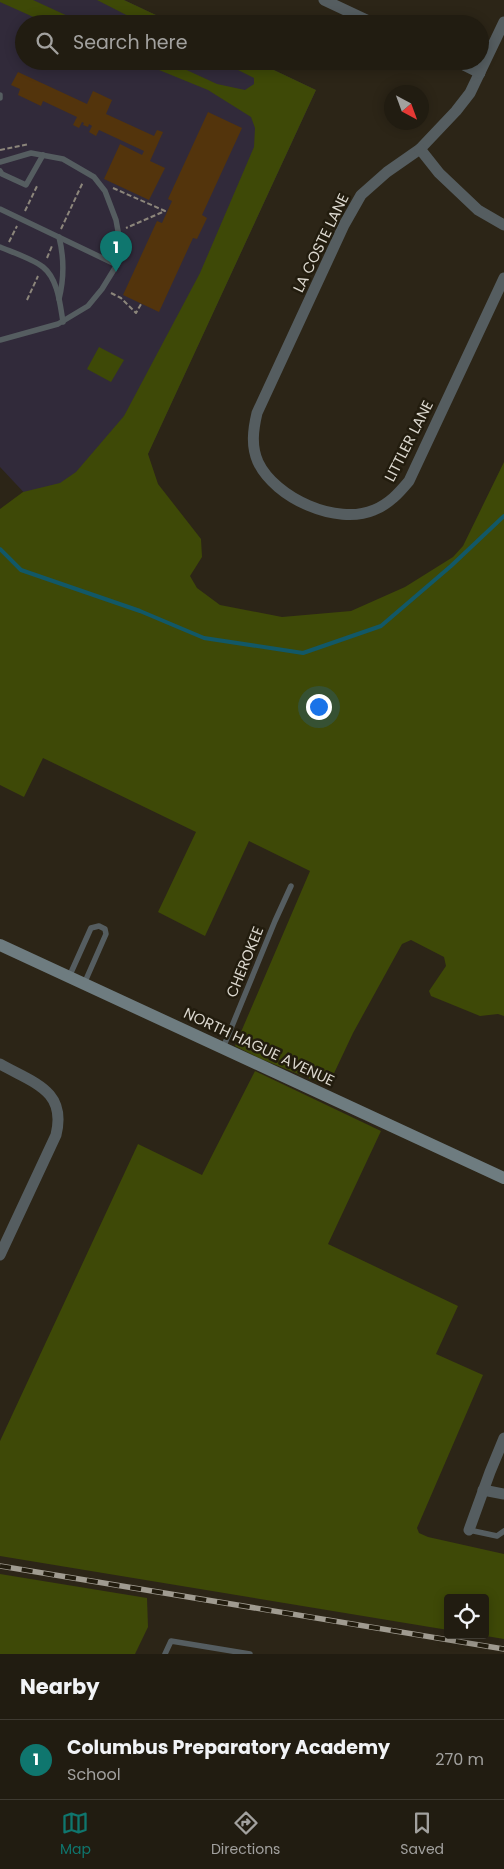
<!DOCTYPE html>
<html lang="en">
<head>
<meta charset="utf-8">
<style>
	body { margin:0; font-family:Poppins,sans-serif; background:#29251a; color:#f1f3f6 }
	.controls { position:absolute; right:15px; bottom:15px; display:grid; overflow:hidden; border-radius:5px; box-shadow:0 2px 12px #0003 }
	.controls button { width:45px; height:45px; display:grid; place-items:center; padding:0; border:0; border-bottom:1px solid #3e3a31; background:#211c11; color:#f1f3f6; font:25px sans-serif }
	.compass { position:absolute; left:384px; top:85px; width:45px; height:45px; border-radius:50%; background:#211c11; box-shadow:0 2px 12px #0003; rotate:139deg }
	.you { position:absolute; left:318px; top:706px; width:18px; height:18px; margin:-12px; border:4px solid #fff; border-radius:50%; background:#1a73e8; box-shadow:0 0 0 8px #1a73e833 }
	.badge { display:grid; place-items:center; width:32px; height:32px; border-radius:50%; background:#0f766e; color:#fff; font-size:16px; font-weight:700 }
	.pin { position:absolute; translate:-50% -41px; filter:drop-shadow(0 1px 2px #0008) }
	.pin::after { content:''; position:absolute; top:26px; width:18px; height:15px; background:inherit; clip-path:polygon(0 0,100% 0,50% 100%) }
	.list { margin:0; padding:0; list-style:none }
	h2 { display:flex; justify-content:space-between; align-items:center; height:65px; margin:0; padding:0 20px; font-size:21px }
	h2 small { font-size:16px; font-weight:400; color:#a2a19f }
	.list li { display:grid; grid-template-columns:32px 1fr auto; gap:15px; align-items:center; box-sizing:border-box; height:80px; padding:0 20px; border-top:1px solid #3e3a31 }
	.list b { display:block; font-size:19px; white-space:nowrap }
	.list p { margin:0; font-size:16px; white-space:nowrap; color:#a2a19f }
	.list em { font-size:16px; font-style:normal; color:#a2a19f }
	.icon { flex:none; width:28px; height:28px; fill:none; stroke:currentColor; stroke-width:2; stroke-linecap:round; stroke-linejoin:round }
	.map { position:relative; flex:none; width:504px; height:1654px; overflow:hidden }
	.search { position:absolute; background:#211c11; box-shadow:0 2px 12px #0003; left:15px; right:15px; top:15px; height:55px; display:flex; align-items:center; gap:12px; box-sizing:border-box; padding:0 18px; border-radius:28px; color:#a2a19f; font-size:19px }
	.sheet { height:145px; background:#211c11 }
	nav { display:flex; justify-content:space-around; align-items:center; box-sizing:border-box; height:70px; border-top:1px solid #3e3a31; background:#211c11; font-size:14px; color:#a2a19f }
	nav a { display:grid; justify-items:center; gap:2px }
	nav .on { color:#0f766e }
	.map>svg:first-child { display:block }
</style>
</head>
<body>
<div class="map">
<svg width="504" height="1654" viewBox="0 0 504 1654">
	<rect width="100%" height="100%" fill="#2c2517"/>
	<polygon fill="#312a3a" points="0,0 124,0 175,24 24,24 24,61 255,61 316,90 100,557 45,515 0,467"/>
	<g fill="#3e4907">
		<polygon points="0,0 33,0 85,24 49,24 0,2"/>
		<polygon points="97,0 124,0 175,24 144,24"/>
		<polygon points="137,61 167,61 217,84 245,90 254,84 254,78 220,61 255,61 316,90 148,454 158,484 201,539 202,557 190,576 197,588 220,605 282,617 351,611 405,587 453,557 463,546 504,462 504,1016 498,1014 480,1016 431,996 429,991 446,966 444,957 411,940 402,944 353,1033 328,1086 261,1059 235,1046 310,871 249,841 205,936 158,912 196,832 43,758 24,797 0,785 0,509 23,492 60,483 76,472 124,416 200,273 254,147 255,128 251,117 208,90"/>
		<polygon points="99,347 124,360 111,382 87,369"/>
		<polygon points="255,1071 381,1131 328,1244 458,1306 436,1354 483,1375 417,1528 419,1533 428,1537 504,1554 504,1639 480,1635 485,1635 485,1598 448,1598 448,1630 0,1556 0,1441 138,1144 202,1175"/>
		<polygon points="0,1574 147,1598 148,1627 135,1654 0,1654"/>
	</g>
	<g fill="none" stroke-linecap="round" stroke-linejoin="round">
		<polyline stroke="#125867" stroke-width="4" points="0,549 21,570 140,611 204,638 303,653 381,626 451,566 504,516"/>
	</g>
	<g fill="#53340c">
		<polygon points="18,72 87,104 93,91 112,100 106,114 154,136 157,130 163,132 150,161 165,168 149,200 104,179 120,144 142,155 144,151 99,130 96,136 89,132 92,126 89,124 88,127 83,125 84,123 82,122 79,128 73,125 77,117 43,101 41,106 18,95 20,89 11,85"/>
		<polygon points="208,112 242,128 202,215 207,218 197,239 193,238 159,312 123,295 157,221 162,223 172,201 168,199"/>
	</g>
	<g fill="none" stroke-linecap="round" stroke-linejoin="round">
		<g stroke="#8c867b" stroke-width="2" stroke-dasharray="5 2.5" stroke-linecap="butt">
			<polyline points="0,150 29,144"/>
			<polyline points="113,188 165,211 126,228"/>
			<polyline points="25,211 38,184"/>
			<polyline points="61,229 83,182"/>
			<polyline points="9,242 17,226"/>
			<polyline points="47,258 52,246"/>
			<polyline points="111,293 121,298 136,313 141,304"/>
			<polyline points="27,300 38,276"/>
		</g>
		<g stroke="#555d60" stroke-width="5.5">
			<polyline points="0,95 0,98"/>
			<polyline points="0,162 31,153 63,159 94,177 105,191 116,220 120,242 118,263 102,289 88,306 58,324 0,340"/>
			<polyline points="0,171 2,174 26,185 43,155"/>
			<polyline points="0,209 117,265"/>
			<path d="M0,247C12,252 33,259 43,267C58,279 60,304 63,322"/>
			<path d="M59,299C64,279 64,257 59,237"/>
			<polyline points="69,977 91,928 99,926 105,929 106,934 84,984"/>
			<polyline points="223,1048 275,921 291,886"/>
			<polyline points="469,1530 497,1536 504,1531"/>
			<polyline points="165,1654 171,1641 250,1654"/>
		</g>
		<g stroke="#555d60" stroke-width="11">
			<polyline points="324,0 375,24"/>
			<path d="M504,22L470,93L456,111L420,149L387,172L361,195L344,225L257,413C253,430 251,446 258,462C275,498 337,526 374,510C389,504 399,493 409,481L504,278"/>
			<polyline points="456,61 480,73"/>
			<polyline points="420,149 439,173 478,210 504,225"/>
			<path d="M0,1064C33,1083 67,1090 56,1135L0,1255"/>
			<polyline points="483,1490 504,1494"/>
			<polyline points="469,1530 490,1472 504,1438"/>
		</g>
		<polyline stroke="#6e7c80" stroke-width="12" points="0,945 504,1178"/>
		<g stroke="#a09b90" stroke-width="5.5">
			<polyline id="rail" points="0,1566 504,1649"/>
		</g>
		<use href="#rail" stroke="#221c0e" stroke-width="4" stroke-dasharray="11" stroke-linecap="butt"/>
	</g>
	<g text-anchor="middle" stroke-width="5" stroke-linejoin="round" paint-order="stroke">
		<g font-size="15" fill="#dcd8cf" stroke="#221c0e">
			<text transform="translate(321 243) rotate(-64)" y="5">LA COSTE LANE</text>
			<text transform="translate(409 441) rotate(-63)" y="5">LITTLER LANE</text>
			<text transform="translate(245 962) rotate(-68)" y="5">CHEROKEE</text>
			<text transform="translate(259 1047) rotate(25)" y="5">NORTH HAGUE AVENUE</text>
		</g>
	</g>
</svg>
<div class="controls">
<button><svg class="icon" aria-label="locate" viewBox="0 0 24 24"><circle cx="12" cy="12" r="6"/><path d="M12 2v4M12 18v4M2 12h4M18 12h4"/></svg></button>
</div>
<svg class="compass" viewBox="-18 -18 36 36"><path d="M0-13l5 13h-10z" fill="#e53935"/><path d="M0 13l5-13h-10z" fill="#a2a19f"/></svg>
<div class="you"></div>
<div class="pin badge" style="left:116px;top:272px">1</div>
<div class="search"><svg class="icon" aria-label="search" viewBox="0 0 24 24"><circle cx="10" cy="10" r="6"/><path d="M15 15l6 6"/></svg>Search here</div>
</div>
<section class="sheet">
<h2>Nearby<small></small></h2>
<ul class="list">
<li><span class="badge">1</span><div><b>Columbus Preparatory Academy</b><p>School</p></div><em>270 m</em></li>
</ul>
</section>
<nav>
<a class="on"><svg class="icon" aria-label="map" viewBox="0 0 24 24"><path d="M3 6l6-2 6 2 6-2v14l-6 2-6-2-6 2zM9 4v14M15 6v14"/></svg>Map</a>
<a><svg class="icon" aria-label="directions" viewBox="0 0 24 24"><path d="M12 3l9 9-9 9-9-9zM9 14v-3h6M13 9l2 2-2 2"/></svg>Directions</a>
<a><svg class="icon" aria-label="saved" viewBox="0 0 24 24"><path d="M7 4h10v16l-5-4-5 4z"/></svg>Saved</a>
</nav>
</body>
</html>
